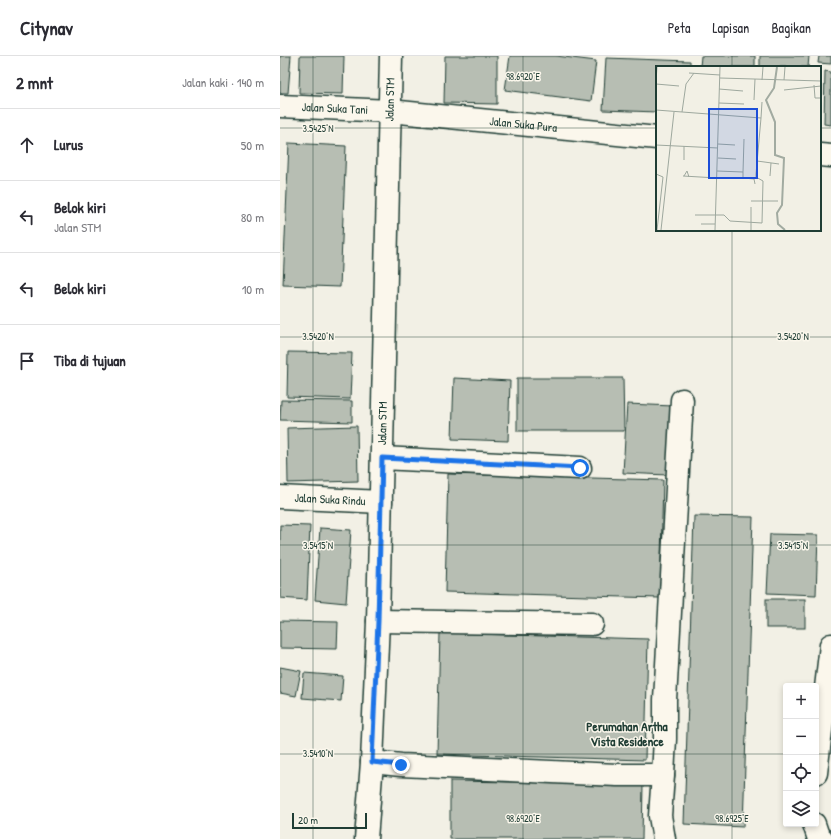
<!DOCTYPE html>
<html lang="id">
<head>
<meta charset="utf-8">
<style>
	body { margin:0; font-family:"Patrick Hand",sans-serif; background:#f2f2f3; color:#2b2b33 }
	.controls { position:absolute; right:12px; bottom:12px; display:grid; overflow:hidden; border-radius:4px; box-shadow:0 2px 6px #0003 }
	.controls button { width:36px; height:36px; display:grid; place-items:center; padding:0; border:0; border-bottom:1px solid #e1e1e2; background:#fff; color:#2b2b33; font:20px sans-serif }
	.scale { position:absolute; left:12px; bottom:10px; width:75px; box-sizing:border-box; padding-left:4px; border:2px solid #1f3d34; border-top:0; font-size:11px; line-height:14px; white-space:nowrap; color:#1f3d34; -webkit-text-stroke:3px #fbf7ec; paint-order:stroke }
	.stop { position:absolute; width:12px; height:12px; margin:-9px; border:3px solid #1a73e8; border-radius:50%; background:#fff }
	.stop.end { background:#1a73e8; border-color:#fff; box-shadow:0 1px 4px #0008 }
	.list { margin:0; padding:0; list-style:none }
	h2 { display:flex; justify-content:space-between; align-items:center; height:52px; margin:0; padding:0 16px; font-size:17px }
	h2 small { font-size:13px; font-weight:400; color:#7c7c81 }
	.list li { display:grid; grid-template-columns:26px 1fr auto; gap:12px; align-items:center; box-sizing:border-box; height:72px; padding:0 16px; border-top:1px solid #e1e1e2 }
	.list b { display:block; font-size:15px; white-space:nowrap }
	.list p { margin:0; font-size:13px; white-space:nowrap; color:#7c7c81 }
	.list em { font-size:13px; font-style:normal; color:#7c7c81 }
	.icon { flex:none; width:22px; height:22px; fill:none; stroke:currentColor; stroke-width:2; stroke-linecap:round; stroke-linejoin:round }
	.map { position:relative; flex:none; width:551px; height:783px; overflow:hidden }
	header { display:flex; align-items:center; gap:24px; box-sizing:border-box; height:56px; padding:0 20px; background:#fff; border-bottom:1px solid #e1e1e2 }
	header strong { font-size:19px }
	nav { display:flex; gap:22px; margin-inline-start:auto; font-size:14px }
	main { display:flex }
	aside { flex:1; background:#fff }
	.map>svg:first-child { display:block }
</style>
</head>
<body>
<header>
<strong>Citynav</strong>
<nav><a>Peta</a><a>Lapisan</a><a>Bagikan</a></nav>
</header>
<main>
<aside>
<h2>2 mnt<small>Jalan kaki · 140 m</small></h2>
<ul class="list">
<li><svg class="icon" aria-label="ahead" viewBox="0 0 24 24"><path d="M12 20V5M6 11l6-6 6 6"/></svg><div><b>Lurus</b></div><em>50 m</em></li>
<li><svg class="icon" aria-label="left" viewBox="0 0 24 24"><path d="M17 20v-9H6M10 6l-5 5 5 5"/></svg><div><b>Belok kiri</b><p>Jalan STM</p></div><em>80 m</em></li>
<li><svg class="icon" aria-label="left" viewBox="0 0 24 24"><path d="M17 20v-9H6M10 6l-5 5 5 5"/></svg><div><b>Belok kiri</b></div><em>10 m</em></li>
<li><svg class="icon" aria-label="arrive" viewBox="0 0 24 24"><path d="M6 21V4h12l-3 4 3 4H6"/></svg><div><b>Tiba di tujuan</b></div></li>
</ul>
</aside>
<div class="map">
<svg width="551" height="783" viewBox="0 0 551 783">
	<rect width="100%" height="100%" fill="#f2f0e5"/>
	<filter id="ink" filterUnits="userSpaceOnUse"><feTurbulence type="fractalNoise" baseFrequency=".025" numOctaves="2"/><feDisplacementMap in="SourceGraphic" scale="8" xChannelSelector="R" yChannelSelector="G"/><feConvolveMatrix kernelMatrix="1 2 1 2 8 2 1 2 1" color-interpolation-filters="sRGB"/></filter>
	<g filter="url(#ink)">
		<g fill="#b7beb3" stroke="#1f3d34">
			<polygon points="0,0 11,0 8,37 0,37"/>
			<polygon points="20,0 64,0 63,38 19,37"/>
			<polygon points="165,0 217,0 217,48 164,47"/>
			<polygon points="230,0 276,0 316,5 311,45 225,34"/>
			<polygon points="421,0 475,0 475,11 420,11"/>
			<polygon points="480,0 529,0 528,11 480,11"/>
			<polygon points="539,0 551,0 551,8 538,7"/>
			<polygon points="326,2 410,5 410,11 377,11 377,56 323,54"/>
			<polygon points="545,15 551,16 551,69 544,68"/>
			<polygon points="9,87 66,90 60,231 3,229"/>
			<polygon points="8,296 72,297 70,343 7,341"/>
			<polygon points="174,322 230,325 228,385 172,383"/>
			<polygon points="237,322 343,322 344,375 237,375"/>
			<polygon points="1,344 72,345 72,366 0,364"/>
			<polygon points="347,348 393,350 388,419 343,417"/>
			<polygon points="77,370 78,425 8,427 7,372"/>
			<polygon points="168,418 383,424 380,542 165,536"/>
			<polygon points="414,460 473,461 463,771 404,768"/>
			<polygon points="0,469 30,470 27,544 0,542"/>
			<polygon points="40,472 71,474 66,547 35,544"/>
			<polygon points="490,478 538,479 536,539 487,537"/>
			<rect x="486" y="543" width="39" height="29"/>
			<polygon points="0,565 58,566 57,593 0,592"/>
			<polygon points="160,577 368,583 365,704 157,698"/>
			<polygon points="0,611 21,615 16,640 0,637"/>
			<polygon points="24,617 63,620 61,645 22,642"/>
			<polygon points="170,725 363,728 362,783 170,783"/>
		</g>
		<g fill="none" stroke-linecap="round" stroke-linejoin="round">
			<g stroke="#1f3d34" stroke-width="25">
				<g id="minor">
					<path id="s1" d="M0,50L110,55L377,82"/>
					<polyline points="540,99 551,100"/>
					<polyline points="102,402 300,412"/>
					<path id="s2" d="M0,441L101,446"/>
					<polyline points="98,565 312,568"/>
					<polyline points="92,706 121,709 337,719 383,719 385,683 385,644 402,344"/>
					<polyline points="536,717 551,589"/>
					<polyline points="383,719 380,760 384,783"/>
					<polyline points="534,768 538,780 542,783"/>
				</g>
			</g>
			<g stroke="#1f3d34" stroke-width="25">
				<g id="tertiary">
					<path id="s3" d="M86,783L92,706L98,565L111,0"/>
				</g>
			</g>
			<use href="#minor" stroke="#fbf7ec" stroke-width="22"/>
			<use href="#tertiary" stroke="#fbf7ec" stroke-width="22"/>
		</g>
	</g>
	<g fill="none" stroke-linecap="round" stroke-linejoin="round" filter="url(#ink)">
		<polyline stroke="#1a73e8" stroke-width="5" points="121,709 92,706 98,565 102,402 300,412"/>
	</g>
	<path fill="none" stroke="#1f3d34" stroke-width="1" stroke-opacity="0.45" d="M33,0V783M243,0V783M452,0V11M0,72H377M540,72H551M452,174V783M0,281H551M0,489H551M0,698H506M536,698H551"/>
	<g text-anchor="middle" stroke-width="3" stroke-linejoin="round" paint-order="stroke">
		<g font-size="12" fill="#1f3d34" stroke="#fbf7ec">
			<text dy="4" stroke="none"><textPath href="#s3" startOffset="740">Jalan STM</textPath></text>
			<text dy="4" stroke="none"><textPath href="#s1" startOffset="55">Jalan Suka Tani</textPath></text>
			<text dy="4" stroke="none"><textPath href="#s1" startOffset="244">Jalan Suka Pura</textPath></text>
			<text dy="4" stroke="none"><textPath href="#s3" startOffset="416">Jalan STM</textPath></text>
			<text dy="4" stroke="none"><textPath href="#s2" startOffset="50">Jalan Suka Rindu</textPath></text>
		</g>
		<g font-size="13" font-weight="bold" fill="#1f3d34" stroke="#fbf7ec">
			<text x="347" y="675">Perumahan Artha<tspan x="347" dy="15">Vista Residence</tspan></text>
		</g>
	</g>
	<g transform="translate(376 10)">
		<rect width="165" height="165" fill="#f2f0e5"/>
		<path fill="none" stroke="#a2aba1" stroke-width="2" d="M121,1L118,22L110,34L119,56V89L128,92L126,139L121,147L122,158L129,164"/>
		<path fill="none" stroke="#9ea89e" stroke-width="1" d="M33,7L64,9M64,12L165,15M106,14L107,1M128,14L129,1M0,15L1,1M0,18L23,20M158,19L159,32H165M63,23L87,25M128,24L165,20M98,34L99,13M63,37L88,38M0,44L105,52L100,108V111L107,115L106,157L74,155L68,149H39M26,46L30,18L38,7M105,52L106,36M62,78L79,79M0,79L62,82M165,80V96M62,92L80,93M28,94V80M101,95L123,98M61,105L87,106L88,73M87,106V112L98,113L99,118M0,108L7,111L1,164M27,110L61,112M28,110L31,105L33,111M114,110L115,97M95,135H122M95,141V164M45,158H59M5,164L18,46M59,164L64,1"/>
		<path fill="#1d4ed8" fill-opacity="0.15" stroke="#1d4ed8" stroke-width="2" d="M53,43H101V112H53Z"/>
		<rect width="165" height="165" fill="none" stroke="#1f3d34" stroke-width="2"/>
	</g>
	<g font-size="10" text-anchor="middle" fill="#1f3d34" stroke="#fbf7ec" stroke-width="3" stroke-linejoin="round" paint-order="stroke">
		<text x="243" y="24">98.6920°E</text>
		<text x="38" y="76">3.5425°N</text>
		<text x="38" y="284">3.5420°N</text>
		<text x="513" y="284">3.5420°N</text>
		<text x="38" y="493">3.5415°N</text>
		<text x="513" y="493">3.5415°N</text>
		<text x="38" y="701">3.5410°N</text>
		<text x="243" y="766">98.6920°E</text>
		<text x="452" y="766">98.6925°E</text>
	</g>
</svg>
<div class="controls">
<button>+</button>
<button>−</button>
<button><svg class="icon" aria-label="locate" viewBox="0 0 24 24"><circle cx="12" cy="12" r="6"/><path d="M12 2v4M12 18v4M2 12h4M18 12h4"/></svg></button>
<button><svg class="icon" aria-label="layers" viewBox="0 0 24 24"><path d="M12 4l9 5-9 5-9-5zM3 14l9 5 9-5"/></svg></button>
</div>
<div class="scale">20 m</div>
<div class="stop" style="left:300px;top:412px"></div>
<div class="stop end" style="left:121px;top:709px"></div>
</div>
</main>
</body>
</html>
